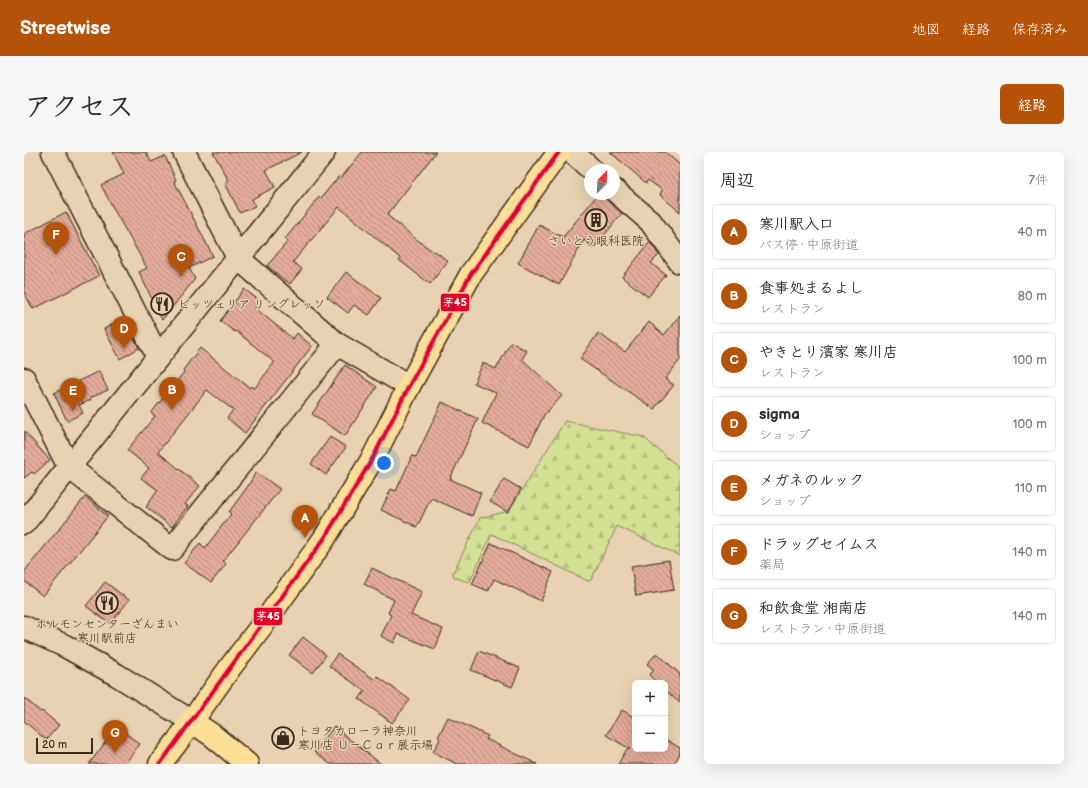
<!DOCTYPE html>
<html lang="ja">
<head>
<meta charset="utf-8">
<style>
	body { margin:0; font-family:"Balsamiq Sans","Klee One",sans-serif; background:#f7f7f7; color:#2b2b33 }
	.controls { position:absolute; right:12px; bottom:12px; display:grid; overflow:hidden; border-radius:6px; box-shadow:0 4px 16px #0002 }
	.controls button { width:36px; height:36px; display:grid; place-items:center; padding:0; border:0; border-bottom:1px solid #e1e1e2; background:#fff; color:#2b2b33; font:20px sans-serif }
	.compass { position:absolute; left:560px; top:12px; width:36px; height:36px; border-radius:50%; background:#fff; box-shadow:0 4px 16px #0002; rotate:24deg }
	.scale { position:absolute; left:12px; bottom:10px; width:57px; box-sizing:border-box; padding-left:4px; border:2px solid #3b2a1e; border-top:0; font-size:11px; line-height:14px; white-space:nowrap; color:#3b2a1e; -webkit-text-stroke:3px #e8d2b1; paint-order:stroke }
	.you { position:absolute; left:360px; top:311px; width:14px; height:14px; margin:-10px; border:3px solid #fff; border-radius:50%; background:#1a73e8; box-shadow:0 0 0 6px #1a73e833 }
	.badge { display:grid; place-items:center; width:26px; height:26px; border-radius:50%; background:#b45309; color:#fff; font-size:13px; font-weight:700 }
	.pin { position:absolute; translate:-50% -33px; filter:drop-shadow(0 1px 2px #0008) }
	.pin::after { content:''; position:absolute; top:21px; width:14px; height:12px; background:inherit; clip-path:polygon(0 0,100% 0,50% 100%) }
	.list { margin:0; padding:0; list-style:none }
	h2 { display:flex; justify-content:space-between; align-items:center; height:52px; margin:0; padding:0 16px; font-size:17px }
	h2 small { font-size:13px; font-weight:400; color:#7c7c81 }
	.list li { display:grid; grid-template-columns:26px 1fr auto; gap:12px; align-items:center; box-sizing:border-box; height:56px; margin:0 8px 8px; padding:0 8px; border:1px solid #e1e1e2; border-radius:6px }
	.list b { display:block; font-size:15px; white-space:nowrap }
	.list p { margin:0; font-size:13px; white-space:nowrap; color:#7c7c81 }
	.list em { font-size:13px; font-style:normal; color:#7c7c81 }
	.map { position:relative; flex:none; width:656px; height:612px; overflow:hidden; border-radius:6px }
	header { display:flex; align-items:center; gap:24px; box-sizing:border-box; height:56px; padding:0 20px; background:#b45309; color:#fff }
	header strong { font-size:19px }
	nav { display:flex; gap:22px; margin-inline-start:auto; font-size:14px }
	.intro { display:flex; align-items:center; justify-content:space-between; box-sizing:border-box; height:96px; padding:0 24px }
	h1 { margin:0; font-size:28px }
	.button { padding:10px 18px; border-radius:6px; background:#b45309; color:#fff; font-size:14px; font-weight:700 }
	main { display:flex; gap:24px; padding:0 24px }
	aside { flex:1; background:#fff; border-radius:6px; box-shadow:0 4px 16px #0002 }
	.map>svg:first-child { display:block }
</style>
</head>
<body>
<header>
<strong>Streetwise</strong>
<nav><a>地図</a><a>経路</a><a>保存済み</a></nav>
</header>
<div class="intro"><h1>アクセス</h1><a class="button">経路</a></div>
<main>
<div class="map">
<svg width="656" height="612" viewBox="0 0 656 612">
	<defs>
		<pattern id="forest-firs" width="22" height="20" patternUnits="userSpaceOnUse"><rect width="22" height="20" fill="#d4e195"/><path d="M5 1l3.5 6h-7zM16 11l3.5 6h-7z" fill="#b7c180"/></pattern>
		<pattern id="building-back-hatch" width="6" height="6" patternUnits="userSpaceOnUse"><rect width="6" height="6" fill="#e3ab9a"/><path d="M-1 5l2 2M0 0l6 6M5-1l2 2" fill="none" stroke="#b98b7d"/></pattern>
	</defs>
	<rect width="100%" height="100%" fill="#e8d2b1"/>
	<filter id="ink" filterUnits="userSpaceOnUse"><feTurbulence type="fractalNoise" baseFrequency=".025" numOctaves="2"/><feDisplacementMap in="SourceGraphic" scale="8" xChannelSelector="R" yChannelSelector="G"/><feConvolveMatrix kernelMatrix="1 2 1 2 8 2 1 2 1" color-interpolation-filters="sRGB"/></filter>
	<g filter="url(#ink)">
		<polygon fill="url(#forest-firs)" stroke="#88865a" points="541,269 619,285 656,316 656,404 593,374 567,428 564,429 468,382 446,429 444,430 430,425 429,421 456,366 485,359"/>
		<g fill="url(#building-back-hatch)" stroke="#3b2a1e">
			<polygon points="89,0 122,0 127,10 141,4 152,28 150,29 189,104 165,116 171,127 138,168 115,120 123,116 89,56 77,33 100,22"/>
			<polygon points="189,0 278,0 242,18 251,35 228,47 231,54 216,61 201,31 205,29"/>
			<polygon points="338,0 412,0 363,63 392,87 410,100 411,99 424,109 406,132 375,108 376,106 315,55 269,110 278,117 266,132 243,114 264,89 261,87 295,45 297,46 315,24 317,26"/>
			<polygon points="586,0 641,0 656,13 656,60 636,43 638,38 624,28 622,31"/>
			<polygon points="574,42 576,42 598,61 570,96 560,88 535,133 494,111 515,73 539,85"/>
			<polygon points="42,60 75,124 9,157 0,140 0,82"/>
			<polygon points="626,90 635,103 627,111 642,123 624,145 598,125"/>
			<polygon points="322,120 357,146 345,163 330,153 324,161 303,145"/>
			<polygon points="220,137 236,149 231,156 269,187 273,181 288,194 221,281 203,266 209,258 183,238 134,300 176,334 161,352 164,354 148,375 122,355 134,338 117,326 125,316 103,298 131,264 127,261 160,220 159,218 176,196 226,236 227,234 230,237 250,211 250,210 212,179 211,180 196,169"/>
			<polygon points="656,163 656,208 641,227 650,233 630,257 556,207 574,181 601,200 625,170 640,183"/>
			<polygon points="100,166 115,196 96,207 80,177"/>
			<polygon points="487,190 503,199 498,207 538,244 520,263 505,294 458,271 472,241 450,231 459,211 472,217"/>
			<polygon points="321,213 353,235 321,284 288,262"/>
			<polygon points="75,219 84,238 66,246 67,248 55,253 59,261 43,269 30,241"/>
			<polygon points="418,250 454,267 426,327 457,341 448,364 407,346 393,375 357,358 367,337 372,339 388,304 392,305"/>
			<polygon points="0,279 26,308 10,322 8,320 0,326"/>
			<polygon points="306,285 322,295 302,323 287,312"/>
			<polygon points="232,320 256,337 199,409 202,412 187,431 160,411 176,391 181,396 207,362 205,360 224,334"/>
			<polygon points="480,327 497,337 484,360 466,350"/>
			<polygon points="61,345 84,364 19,444 0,429 0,420"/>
			<polygon points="467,391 529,420 517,449 470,427 464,439 448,432"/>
			<polygon points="645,408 650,438 612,444 607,414"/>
			<polygon points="348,416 398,440 387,463 419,477 411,497 374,482 370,491 357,484 367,463 364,461 370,448 340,432"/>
			<polygon points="81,430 105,448 86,472 62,454"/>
			<polygon points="279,485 302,503 289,521 265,503"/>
			<polygon points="455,499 496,516 488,535 447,518"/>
			<polygon points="633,501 656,522 656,551 641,538 641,531 633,531 625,523 630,518 623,512"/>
			<polygon points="313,502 350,527 353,524 386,548 368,571 335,547 341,539 305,514"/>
			<polygon points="0,546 17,560 18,559 35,573 22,588 0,569"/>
			<polygon points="598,558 611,566 611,597 641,597 641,587 656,596 656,601 650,612 594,612 603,597 606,597 582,583"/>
			<polygon points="424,565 464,584 462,587 513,612 433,612 409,600 416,587 414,585"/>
			<polygon points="310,574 324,586 357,612 306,612 290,600"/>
			<polygon points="93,575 116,592 101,612 65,612"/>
		</g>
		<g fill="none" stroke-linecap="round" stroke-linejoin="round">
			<g stroke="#3b2a1e" stroke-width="25">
				<g id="minor">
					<polyline points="29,0 134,205"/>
					<polyline points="160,0 214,106 313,192 385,234"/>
					<polyline points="548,0 568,18"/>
					<polyline points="590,38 626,69 656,110"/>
					<polyline points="0,227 45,315 54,322 148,397 313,192"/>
					<polyline points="0,371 300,0"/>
					<polyline points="0,475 41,494 93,523 167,569"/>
				</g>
			</g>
			<g stroke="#3b2a1e" stroke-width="25">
				<g id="major">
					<polyline points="167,569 188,583 223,612"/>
					<polyline points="136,612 153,590 205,517 242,468 300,387 350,304 385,234 447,122 535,0"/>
				</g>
			</g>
			<use href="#minor" stroke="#e8d2b1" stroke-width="22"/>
			<use href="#major" stroke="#fdde96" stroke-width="22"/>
			<g stroke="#e8d2b1" stroke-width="7">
				<polyline id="bus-1" points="136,612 300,387 350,304 385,234 447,122 535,0"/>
			</g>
			<use href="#bus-1" stroke="#e4002b" stroke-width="4"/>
		</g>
	</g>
	<defs>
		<g id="building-ring" transform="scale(1.15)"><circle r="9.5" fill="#e8d2b1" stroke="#3b2a1e" stroke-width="1.5"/><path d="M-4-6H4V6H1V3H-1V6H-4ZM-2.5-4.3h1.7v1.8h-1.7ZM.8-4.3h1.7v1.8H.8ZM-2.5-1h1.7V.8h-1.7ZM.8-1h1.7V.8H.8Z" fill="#3b2a1e"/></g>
		<g id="restaurant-ring" transform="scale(1.15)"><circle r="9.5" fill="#e8d2b1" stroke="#3b2a1e" stroke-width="1.5"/><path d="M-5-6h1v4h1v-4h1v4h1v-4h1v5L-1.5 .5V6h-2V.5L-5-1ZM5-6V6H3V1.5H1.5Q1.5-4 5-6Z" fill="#3b2a1e"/></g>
		<g id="shop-ring" transform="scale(1.15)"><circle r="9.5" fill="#e8d2b1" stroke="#3b2a1e" stroke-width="1.5"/><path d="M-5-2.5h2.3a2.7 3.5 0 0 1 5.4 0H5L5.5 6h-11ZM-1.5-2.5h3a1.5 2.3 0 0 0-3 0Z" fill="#3b2a1e"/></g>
	</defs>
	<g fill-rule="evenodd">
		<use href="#building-ring" x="572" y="68"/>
		<use href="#restaurant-ring" x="138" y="152"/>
		<use href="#restaurant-ring" x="83" y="451"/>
		<use href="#shop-ring" x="259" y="586"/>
	</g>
	<g text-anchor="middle" stroke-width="3" stroke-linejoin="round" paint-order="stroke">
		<g font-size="12" fill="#3b2a1e" stroke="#e8d2b1">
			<text x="572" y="93">さいとう眼科医院</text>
			<text x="154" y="156" text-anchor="start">ピッツェリア リングレッソ</text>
			<text x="83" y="476">ホルモンセンターざんまい<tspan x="83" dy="14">寒川駅前店</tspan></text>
			<text x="274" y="583" text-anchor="start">トヨタカローラ神奈川<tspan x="274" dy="14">寒川店 Ｕ－Ｃａｒ展示場</tspan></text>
		</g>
	</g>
	<g stroke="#e8d2b1" stroke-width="1.5">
		<rect x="416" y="141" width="30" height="19" rx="4" fill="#e4002b"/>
		<rect x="229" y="455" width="30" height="19" rx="4" fill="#e4002b"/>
	</g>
	<g font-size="11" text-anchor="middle" font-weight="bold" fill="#fff">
		<text x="431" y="154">茅45</text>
		<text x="244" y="468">茅45</text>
	</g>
</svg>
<div class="controls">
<button>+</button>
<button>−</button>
</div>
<svg class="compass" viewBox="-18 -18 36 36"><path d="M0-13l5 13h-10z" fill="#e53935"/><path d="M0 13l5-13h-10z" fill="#7c7c81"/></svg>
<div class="scale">20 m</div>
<div class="you"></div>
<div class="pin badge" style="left:281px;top:386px">A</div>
<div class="pin badge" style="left:148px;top:258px">B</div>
<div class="pin badge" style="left:157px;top:125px">C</div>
<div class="pin badge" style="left:100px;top:197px">D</div>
<div class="pin badge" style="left:49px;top:259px">E</div>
<div class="pin badge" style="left:32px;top:103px">F</div>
<div class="pin badge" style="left:91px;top:601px">G</div>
</div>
<aside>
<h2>周辺<small>7件</small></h2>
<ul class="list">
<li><span class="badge">A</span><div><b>寒川駅入口</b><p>バス停 · 中原街道</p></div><em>40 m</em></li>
<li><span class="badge">B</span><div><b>食事処まるよし</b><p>レストラン</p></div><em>80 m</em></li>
<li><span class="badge">C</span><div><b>やきとり濱家 寒川店</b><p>レストラン</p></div><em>100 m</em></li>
<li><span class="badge">D</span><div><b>sigma</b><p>ショップ</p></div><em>100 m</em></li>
<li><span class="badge">E</span><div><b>メガネのルック</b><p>ショップ</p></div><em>110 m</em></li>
<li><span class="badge">F</span><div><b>ドラッグセイムス</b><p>薬局</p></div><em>140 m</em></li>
<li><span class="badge">G</span><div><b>和飲食堂 湘南店</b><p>レストラン · 中原街道</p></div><em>140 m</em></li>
</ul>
</aside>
</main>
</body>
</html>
